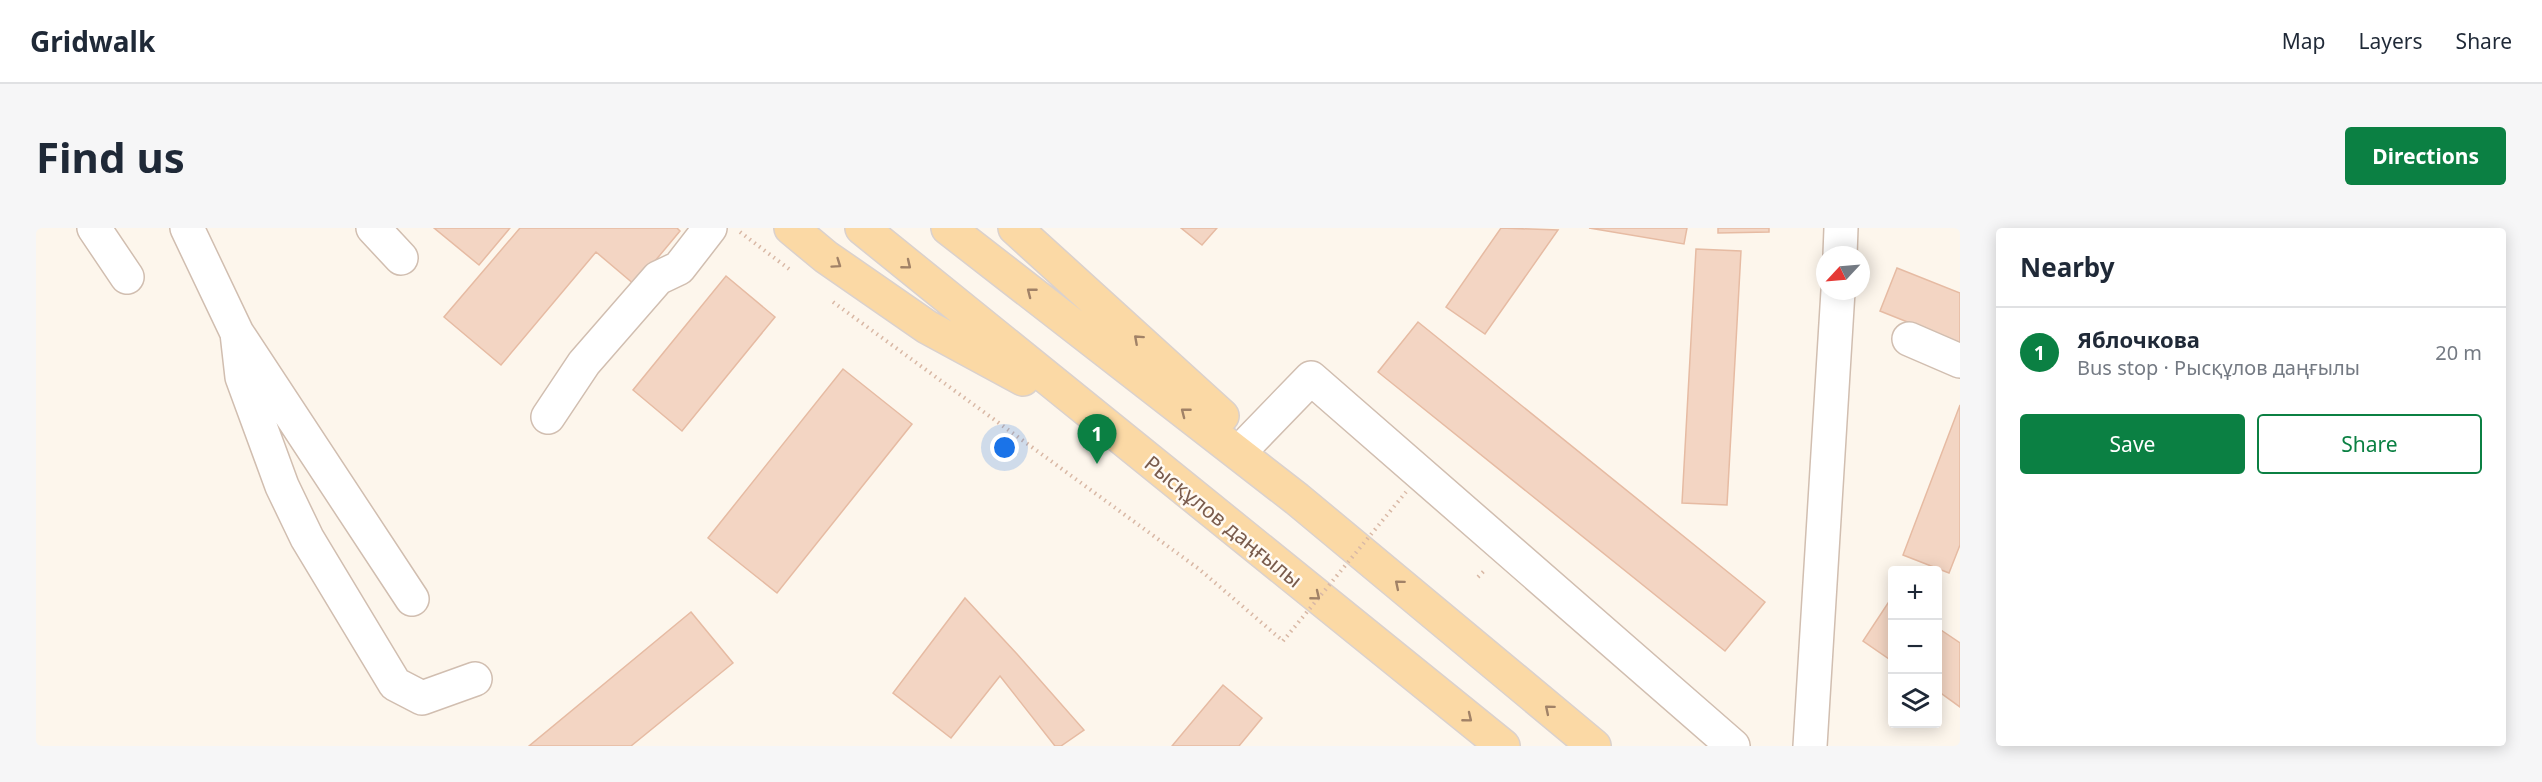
<!DOCTYPE html>
<html lang="en">
<head>
<meta charset="utf-8">
<style>
	body { margin:0; font-family:"Noto Sans",sans-serif; background:#f6f6f7; color:#1f2937 }
	.controls { position:absolute; right:18px; bottom:18px; display:grid; overflow:hidden; border-radius:6px; box-shadow:0 3px 15px #0003 }
	.controls button { width:54px; height:54px; display:grid; place-items:center; padding:0; border:0; border-bottom:2px solid #e0e1e3; background:#fff; color:#1f2937; font:30px sans-serif }
	.compass { position:absolute; left:1780px; top:18px; width:54px; height:54px; border-radius:50%; background:#fff; box-shadow:0 3px 15px #0003; rotate:244deg }
	.you { position:absolute; left:969px; top:220px; width:21px; height:21px; margin:-15px; border:4px solid #fff; border-radius:50%; background:#1a73e8; box-shadow:0 0 0 9px #1a73e833 }
	.badge { display:grid; place-items:center; width:39px; height:39px; border-radius:50%; background:#0b8043; color:#fff; font-size:20px; font-weight:700 }
	.pin { position:absolute; translate:-50% -50px; filter:drop-shadow(0 2px 3px #0008) }
	.pin::after { content:''; position:absolute; top:32px; width:21px; height:18px; background:inherit; clip-path:polygon(0 0,100% 0,50% 100%) }
	.list { margin:0; padding:0; list-style:none }
	h2 { display:flex; justify-content:space-between; align-items:center; height:78px; margin:0; padding:0 24px; font-size:26px }
	h2 small { font-size:20px; font-weight:400; color:#747a83 }
	.list li { display:grid; grid-template-columns:39px 1fr auto; gap:18px; align-items:center; box-sizing:border-box; height:90px; padding:0 24px; border-top:2px solid #e0e1e3 }
	.list b { display:block; font-size:22px; white-space:nowrap }
	.list p { margin:0; font-size:20px; white-space:nowrap; color:#747a83 }
	.list em { font-size:20px; font-style:normal; color:#747a83 }
	.actions { display:flex; gap:12px; padding:18px 24px }
	.actions a { flex:1; padding:14px 0; border:2px solid #0b8043; border-radius:6px; text-align:center; font-size:21px; color:#0b8043 }
	.actions .main { background:#0b8043; color:#fff }
	.icon { flex:none; width:33px; height:33px; fill:none; stroke:currentColor; stroke-width:2; stroke-linecap:round; stroke-linejoin:round }
	.map { position:relative; flex:none; width:1924px; height:518px; overflow:hidden; border-radius:6px }
	header { display:flex; align-items:center; gap:36px; box-sizing:border-box; height:84px; padding:0 30px; background:#fff; border-bottom:2px solid #e0e1e3 }
	header strong { font-size:28px }
	nav { display:flex; gap:33px; margin-inline-start:auto; font-size:21px }
	.intro { display:flex; align-items:center; justify-content:space-between; box-sizing:border-box; height:144px; padding:0 36px }
	h1 { margin:0; font-size:42px }
	.button { padding:15px 27px; border-radius:6px; background:#0b8043; color:#fff; font-size:21px; font-weight:700 }
	main { display:flex; gap:36px; padding:0 36px }
	aside { flex:1; background:#fff; border-radius:6px; box-shadow:0 3px 15px #0003 }
	.map>svg:first-child { display:block }
	.building { fill:#f3d5c3; stroke:#e6bba3; stroke-width:1.5 }
	.lines { fill:none; stroke-linecap:round; stroke-linejoin:round }
	.minor-casing { stroke:#d1beb0; stroke-width:36 }
	.major-casing { stroke:#dad1cd; stroke-width:36 }
	.path { stroke:#d9b8a5; stroke-width:4; stroke-dasharray:1.5 4.5; stroke-linecap:butt }
	.minor { stroke:#fff; stroke-width:33 }
	.major { stroke:#fbd9a5; stroke-width:33 }
	.path-bridge { stroke:#d9b8a5; stroke-width:4; stroke-dasharray:1.5 4.5; stroke-linecap:butt }
	.oneway { stroke:#a18267 }
	.labels { text-anchor:middle; stroke-width:5; stroke-linejoin:round; paint-order:stroke }
	.street-label { font-size:21px; fill:#7a5c4d; stroke:#fffaf3 }
</style>
</head>
<body>
<header>
<strong>Gridwalk</strong>
<nav><a>Map</a><a>Layers</a><a>Share</a></nav>
</header>
<div class="intro"><h1>Find us</h1><a class="button">Directions</a></div>
<main>
<div class="map">
<svg width="1924" height="518" viewBox="0 0 1924 518">
	<rect width="100%" height="100%" fill="#fdf6ec"/>
	<path class="building" d="M398,0H474L443,37Z
		M484,0H641L644,3L599,57L560,24L465,137L408,89Z
		M1145,0H1181L1166,17Z
		M1465,0L1522,2L1449,106L1410,79Z
		M1553,0H1651L1648,16Z
		M1682,0H1733V4L1682,5Z
		M1660,21L1705,23L1691,277L1646,275Z
		M1861,40L1924,65V115L1844,83Z
		M690,48L739,89L646,203L597,162Z
		M1382,94L1729,374L1689,423L1342,144Z
		M807,141L876,196L741,365L672,310Z
		M1924,177V317L1913,345L1867,327Z
		M1856,369V433L1827,413Z
		M929,370L981,426L1048,502L1025,518H1019L964,448L915,510L857,465Z
		M655,384L697,435L595,518H493Z
		M1902,400L1924,415V479L1902,463Z
		M1187,457L1226,490L1203,518H1136Z"/>
	<g class="lines">
		<g class="minor-casing">
			<path id="minor" d="M58,0L91,49
				M151,0L201,105L376,371
				M337,0L365,30
				M1804,27L1805,0
				M201,105L206,149L246,258L271,310L359,456L386,470L439,451
				M1873,111L1924,133
				M512,189L548,135L622,50L643,40L674,0
				M1214,213L1275,150L1697,518
				M1774,518L1802,63"/>
		</g>
		<g class="major-casing">
			<path id="major" d="M755,0L790,29L891,99L987,151
				M826,0L1467,518
				M912,0L1261,271L1558,518
				M979,0L1186,188"/>
		</g>
		<path class="path" d="M704,4L753,41
			M797,74L1163,341L1247,413
			M1442,349L1450,341"/>
		<use href="#minor" class="minor"/>
		<use href="#major" class="major"/>
		<path class="path-bridge" d="M1247,413L1370,264"/>
	</g>
	<defs><path id="oneway-chevron" d="M-2-3.5L2.5 0L-2 3.5" fill="none" stroke-width="1.6" stroke-linecap="round" stroke-linejoin="round" transform="scale(1.5)"/></defs>
	<g class="oneway">
		<use href="#oneway-chevron" transform="translate(801 36) rotate(35)"/>
		<use href="#oneway-chevron" transform="translate(871 37) rotate(39)"/>
		<use href="#oneway-chevron" transform="translate(995 64) rotate(-142)"/>
		<use href="#oneway-chevron" transform="translate(1102 111) rotate(-138)"/>
		<use href="#oneway-chevron" transform="translate(1149 184) rotate(-142)"/>
		<use href="#oneway-chevron" transform="translate(1363 356) rotate(-140)"/>
		<use href="#oneway-chevron" transform="translate(1280 368) rotate(39)"/>
		<use href="#oneway-chevron" transform="translate(1513 481) rotate(-140)"/>
		<use href="#oneway-chevron" transform="translate(1432 490) rotate(39)"/>
	</g>
	<g class="labels">
		<g class="street-label">
			<text transform="translate(1187 294) rotate(39)" y="7">Рысқұлов даңғылы</text>
		</g>
	</g>
</svg>
<div class="controls">
<button>+</button>
<button>−</button>
<button><svg class="icon" aria-label="layers" viewBox="0 0 24 24"><path d="M12 4l9 5-9 5-9-5zM3 14l9 5 9-5"/></svg></button>
</div>
<svg class="compass" viewBox="-18 -18 36 36"><path d="M0-13l5 13h-10z" fill="#e53935"/><path d="M0 13l5-13h-10z" fill="#747a83"/></svg>
<div class="you"></div>
<div class="pin badge" style="left:1061px;top:236px">1</div>
</div>
<aside>
<h2>Nearby<small></small></h2>
<ul class="list">
<li><span class="badge">1</span><div><b>Яблочкова</b><p>Bus stop · Рысқұлов даңғылы</p></div><em>20 m</em></li>
</ul>
<div class="actions"><a class="main">Save</a><a>Share</a></div>
</aside>
</main>
</body>
</html>
